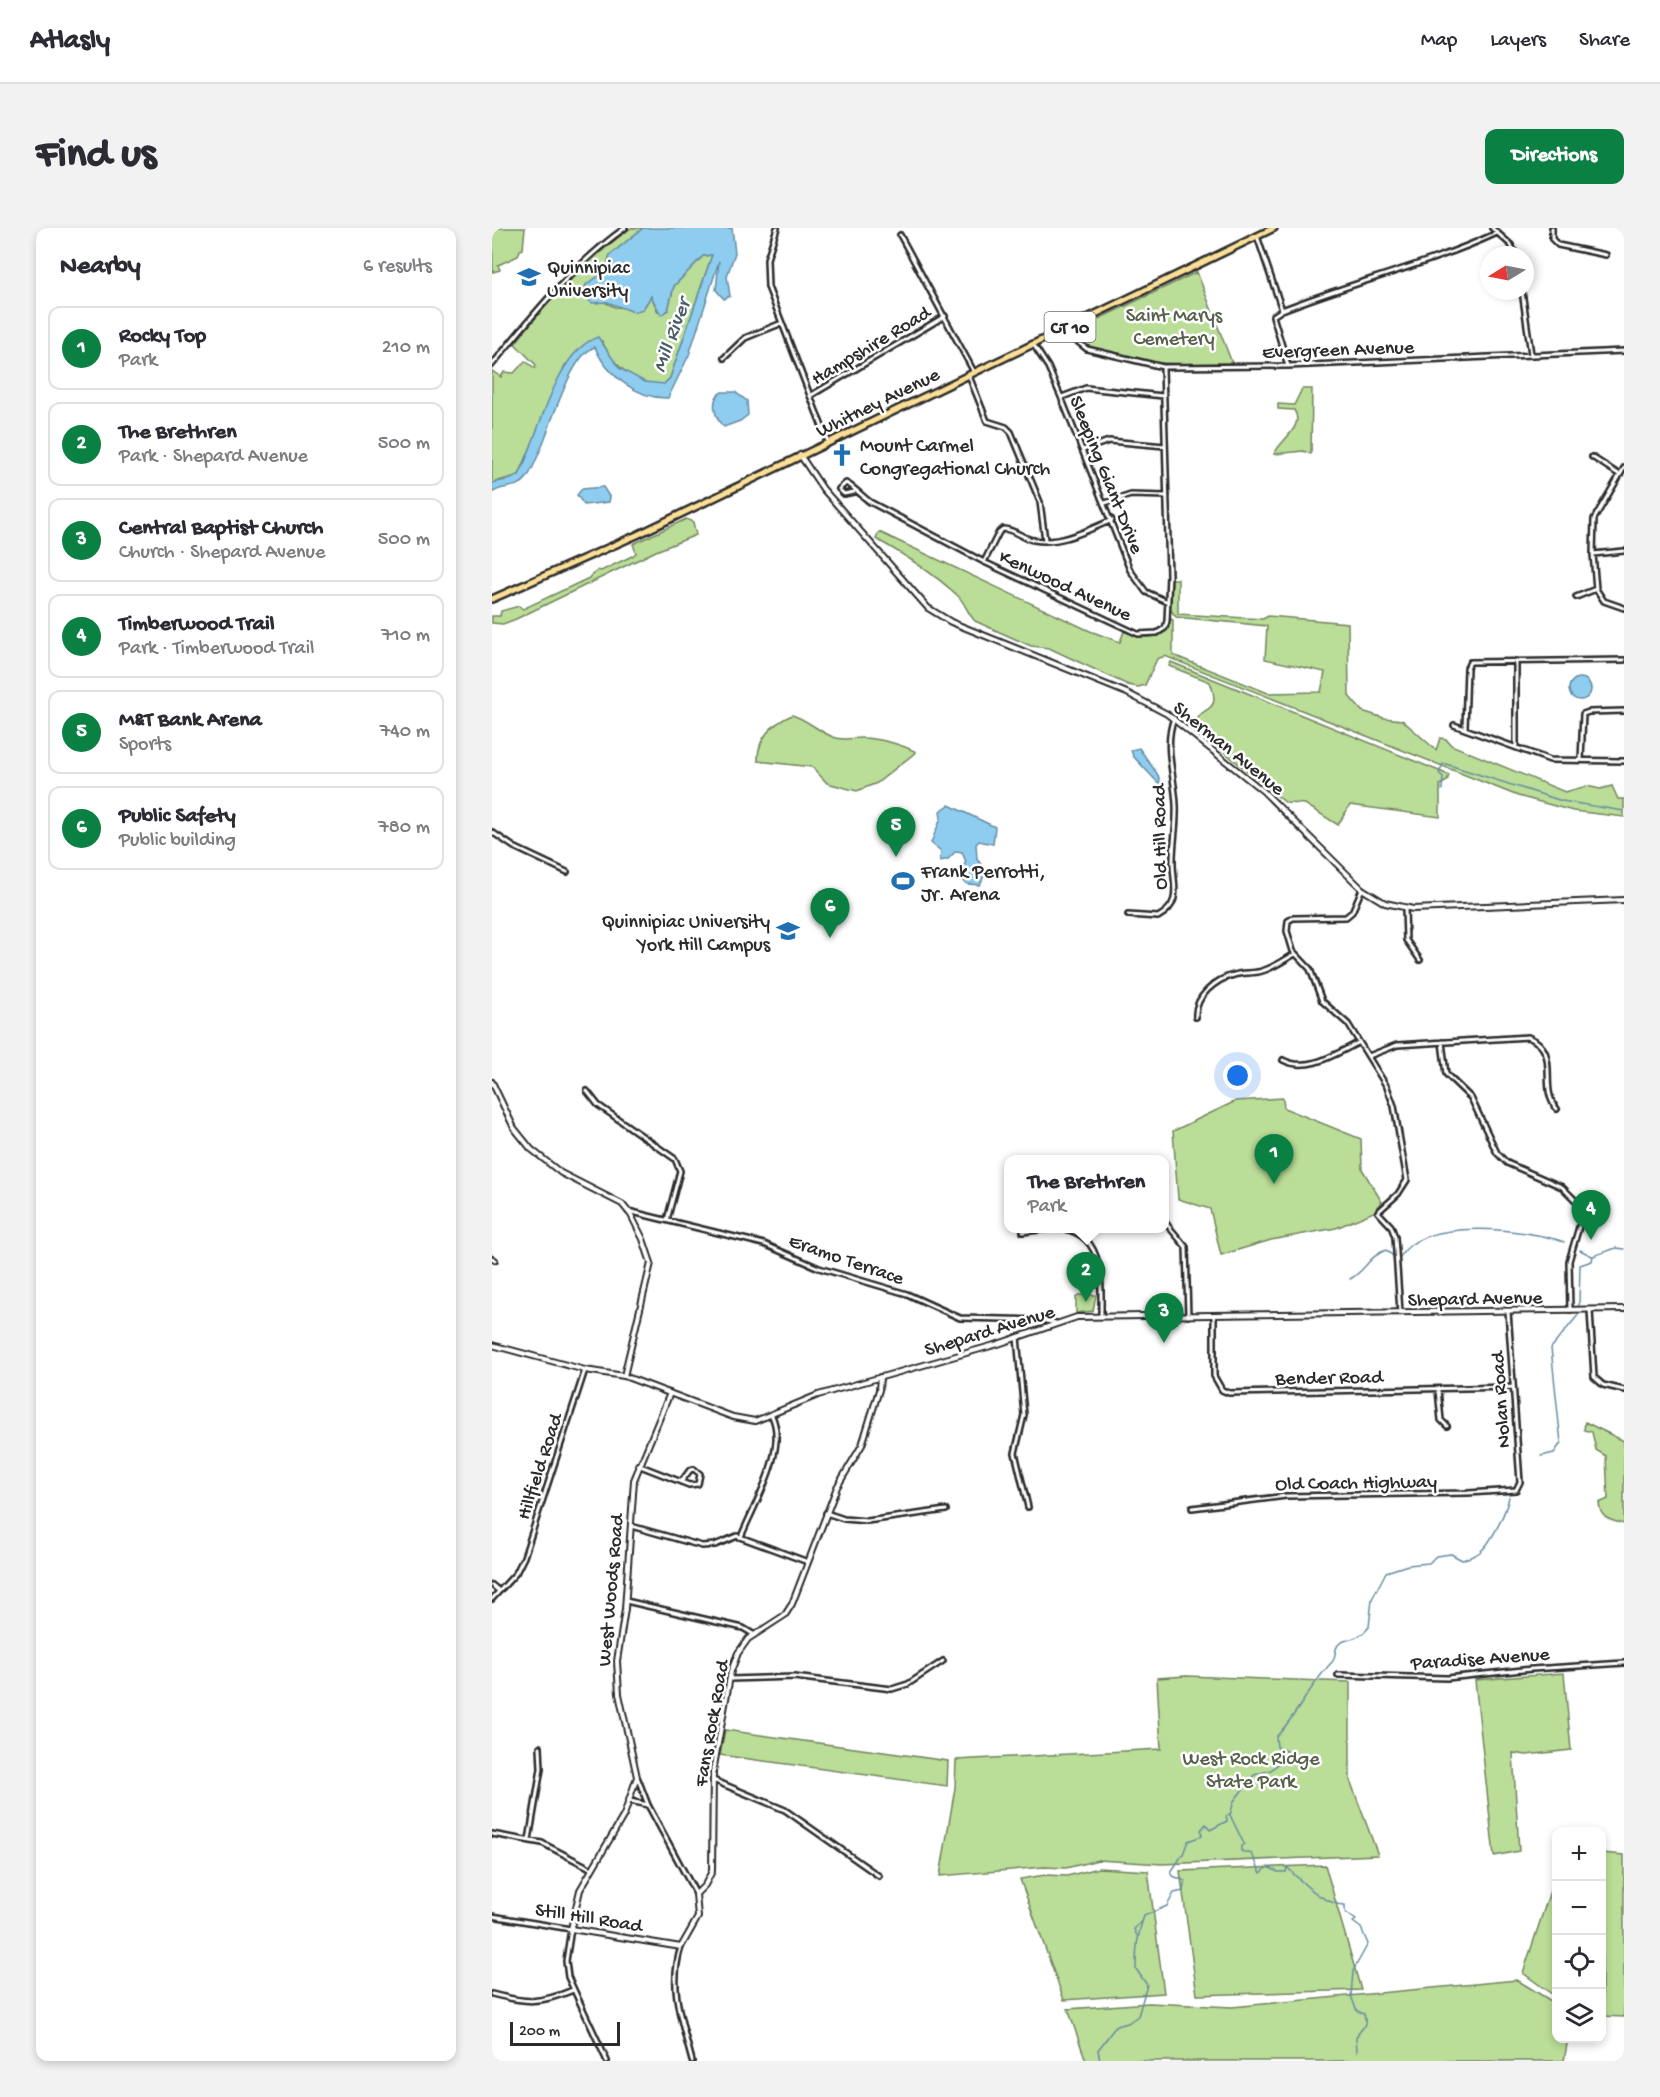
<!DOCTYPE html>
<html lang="en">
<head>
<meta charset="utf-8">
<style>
	body { margin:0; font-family:"Gochi Hand",sans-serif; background:#f2f2f3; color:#2b2b33 }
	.controls { position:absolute; right:18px; bottom:18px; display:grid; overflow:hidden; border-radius:12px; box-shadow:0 3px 9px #0003 }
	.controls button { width:54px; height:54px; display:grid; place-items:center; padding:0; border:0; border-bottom:2px solid #e1e1e2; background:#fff; color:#2b2b33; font:30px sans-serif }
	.compass { position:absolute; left:988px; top:18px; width:54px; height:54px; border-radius:50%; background:#fff; box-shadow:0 3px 9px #0003; rotate:260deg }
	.scale { position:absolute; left:18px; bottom:15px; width:110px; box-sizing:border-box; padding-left:6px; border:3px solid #2b2b2b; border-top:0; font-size:16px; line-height:21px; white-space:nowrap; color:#2b2b2b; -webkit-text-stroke:4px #fff; paint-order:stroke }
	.you { position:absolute; left:746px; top:848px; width:21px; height:21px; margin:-15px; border:4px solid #fff; border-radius:50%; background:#1a73e8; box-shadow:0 0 0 9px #1a73e833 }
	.badge { display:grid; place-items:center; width:39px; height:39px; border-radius:50%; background:#0b8043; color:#fff; font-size:20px; font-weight:700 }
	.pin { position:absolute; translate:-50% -50px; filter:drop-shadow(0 2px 3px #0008) }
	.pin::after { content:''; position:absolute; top:32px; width:21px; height:18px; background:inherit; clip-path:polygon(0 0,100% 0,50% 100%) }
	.popup { position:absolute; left:512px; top:927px; width:165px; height:78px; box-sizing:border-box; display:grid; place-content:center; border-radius:12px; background:#fff; filter:drop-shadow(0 2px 4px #0005); font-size:20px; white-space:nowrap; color:#7c7c81 }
	.popup b { font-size:22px; color:#2b2b33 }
	.popup::after { content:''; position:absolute; left:50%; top:100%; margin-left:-12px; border:12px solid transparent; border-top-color:#fff }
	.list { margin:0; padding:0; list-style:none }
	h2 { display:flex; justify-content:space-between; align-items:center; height:78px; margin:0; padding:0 24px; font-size:26px }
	h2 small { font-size:20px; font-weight:400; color:#7c7c81 }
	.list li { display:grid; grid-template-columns:39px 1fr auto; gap:18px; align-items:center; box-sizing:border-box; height:84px; margin:0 12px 12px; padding:0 12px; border:2px solid #e1e1e2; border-radius:12px }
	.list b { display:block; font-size:22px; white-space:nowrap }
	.list p { margin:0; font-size:20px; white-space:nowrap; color:#7c7c81 }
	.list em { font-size:20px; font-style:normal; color:#7c7c81 }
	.icon { flex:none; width:33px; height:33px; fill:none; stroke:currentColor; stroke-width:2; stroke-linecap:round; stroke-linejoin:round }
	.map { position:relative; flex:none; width:1132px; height:1833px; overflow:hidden; border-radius:12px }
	header { display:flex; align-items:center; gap:36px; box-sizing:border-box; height:84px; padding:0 30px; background:#fff; border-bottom:2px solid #e1e1e2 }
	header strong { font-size:28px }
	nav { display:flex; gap:33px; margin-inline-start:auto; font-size:21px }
	.intro { display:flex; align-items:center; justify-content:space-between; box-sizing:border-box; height:144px; padding:0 36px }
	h1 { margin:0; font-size:42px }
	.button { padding:15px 27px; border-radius:12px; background:#0b8043; color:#fff; font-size:21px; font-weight:700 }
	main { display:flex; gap:36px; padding:0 36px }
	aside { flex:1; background:#fff; border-radius:12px; box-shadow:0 3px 9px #0003 }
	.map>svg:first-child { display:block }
	.green { fill:#badd97; stroke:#728461; stroke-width:1.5 }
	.water { fill:#8ecdef; stroke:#668ca1; stroke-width:1.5 }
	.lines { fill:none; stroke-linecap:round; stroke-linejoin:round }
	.stream { stroke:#668ca1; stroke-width:1.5 }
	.street-casing { stroke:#2b2b2b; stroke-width:8 }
	.secondary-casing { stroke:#2b2b2b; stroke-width:8 }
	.highway-casing { stroke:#2b2b2b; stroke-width:10 }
	.street { stroke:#fff; stroke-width:3 }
	.secondary { stroke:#fff; stroke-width:4 }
	.highway { stroke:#fbdf96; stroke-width:5 }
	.labels { text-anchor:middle; stroke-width:5; stroke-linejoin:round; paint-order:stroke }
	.shield { fill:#fff; stroke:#6b6b6b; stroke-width:1.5 }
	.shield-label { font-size:18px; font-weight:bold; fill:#2b2b2b }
	.poi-label { font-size:20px; fill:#2b2b2b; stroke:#fff; text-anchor:start }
	.park-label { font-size:20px; fill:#56604b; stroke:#fff }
	.street-label { font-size:20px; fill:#2b2b2b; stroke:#fff }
	.water-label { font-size:21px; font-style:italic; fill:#495c66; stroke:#fff }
</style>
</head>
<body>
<header>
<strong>Atlasly</strong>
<nav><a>Map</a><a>Layers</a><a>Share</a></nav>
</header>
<div class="intro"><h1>Find us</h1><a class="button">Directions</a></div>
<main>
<aside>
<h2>Nearby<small>6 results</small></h2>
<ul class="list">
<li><span class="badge">1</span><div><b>Rocky Top</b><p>Park</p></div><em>210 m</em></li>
<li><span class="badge">2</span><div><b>The Brethren</b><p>Park · Shepard Avenue</p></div><em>500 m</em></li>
<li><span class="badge">3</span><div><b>Central Baptist Church</b><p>Church · Shepard Avenue</p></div><em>500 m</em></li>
<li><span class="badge">4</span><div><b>Timberwood Trail</b><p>Park · Timberwood Trail</p></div><em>710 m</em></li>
<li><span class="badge">5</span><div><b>M&amp;T Bank Arena</b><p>Sports</p></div><em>740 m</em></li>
<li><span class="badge">6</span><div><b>Public Safety</b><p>Public building</p></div><em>780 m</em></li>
</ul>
</aside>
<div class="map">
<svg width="1132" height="1833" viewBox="0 0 1132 1833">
	<rect width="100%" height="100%" fill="#fff"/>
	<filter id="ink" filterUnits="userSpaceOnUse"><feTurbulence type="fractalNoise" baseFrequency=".0167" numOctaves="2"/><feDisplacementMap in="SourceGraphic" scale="12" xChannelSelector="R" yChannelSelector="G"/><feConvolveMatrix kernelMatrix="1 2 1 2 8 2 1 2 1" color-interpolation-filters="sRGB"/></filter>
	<g filter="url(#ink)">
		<path class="green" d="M0,0H33L31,21L28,22L26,28L6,37L8,42L1,44Z
			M139,0H151L118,27L112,46L94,57L91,68L105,75L110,73L123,79L151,81L159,68L166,84L176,82L182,58L211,28L220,27L178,150L172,156C145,159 120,137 110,113L73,137L27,247L0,255V143L9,149L12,144L22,145L33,133L43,140L44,137L23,116C51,77 100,28 139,0Z
			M705,44L740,135C696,136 610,141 579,104Z
			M810,161H820L819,226L811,223L782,226C789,211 813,199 802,182L786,181V176L802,177Z
			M194,291L201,294L204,307L164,323L24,391L11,396L0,395V388H8L9,383L27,378L31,381L97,350L106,342L109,343L140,328L144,325L141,316Z
			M387,304L598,403L628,414L632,403C651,411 670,414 677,390L681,392V427L776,465L829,464L833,444L773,431L775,398L684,389L678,381L679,351H686V386L771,391L776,388L856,395L857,468L870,483L892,490L910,492L944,522L948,510L954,511L959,517L1073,564L1095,558L1108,561L1120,558L1126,571H1132V589L1081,583L1026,568L673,428L665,431L653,457L646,459L636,457L557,420L539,418L483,393C475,385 473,374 465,367C440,344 413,327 384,311Z
			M679,434L957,547L955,553L948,557V589L858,577L846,597L813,576L794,575L702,499C708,474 731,489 718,454L677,438Z
			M300,487C316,492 326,503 341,509C351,513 359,510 369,510C386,510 409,516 424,524L385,555L365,563L335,555L320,539L266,533C265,510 280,496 300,487Z
			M791,870L792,880L869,911L870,941L890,974L882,984L844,1000L779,1012L729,1027L718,981L686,971L681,903L744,873Z
			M586,1067H604L601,1083L584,1085V1069Z
			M1093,1194L1132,1213V1296C1118,1292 1108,1291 1107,1275L1116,1271L1114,1228L1104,1222L1100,1204L1092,1202Z
			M1072,1445L1079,1522L1034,1527L1021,1525L1027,1623L1002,1628L983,1452Z
			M694,1448L858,1454V1552L886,1627L670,1636L606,1632L574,1640L552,1639L448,1648L463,1560L464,1532L669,1521L665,1450Z
			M233,1502L456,1533L455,1558L228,1527Z
			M1110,1625L1132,1627V1789L1110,1788Z
			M833,1637L869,1762L705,1767L688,1643Z
			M607,1640L656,1643L672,1765L572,1772L528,1651L553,1647L575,1648Z
			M1064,1645V1769L1031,1745Z
			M1025,1752L1064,1776V1810L1076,1811L1072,1833H594L576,1781L657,1775L740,1779Z"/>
		<path class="water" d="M151,0H240L243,25L235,48L238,68L232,71L224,62L227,33L197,127L176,170C146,171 114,147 103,119C74,128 55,219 36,248C27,263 11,256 0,265V255L19,251L27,247C47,208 63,123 106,109L127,140L153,154L172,156L178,150L220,27L211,28L182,58L176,82L169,87L159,68L151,81L142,84L115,74L100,75L91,68L94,57L114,43L118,27Z
			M230,164H243L255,173L256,187L248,193L232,199C223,191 217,171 230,164Z
			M111,259L118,270L117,274L92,277L85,267L90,261Z
			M1077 461a11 11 0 1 1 22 0a11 11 0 1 1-22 0Z
			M647,520L666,547L670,559L641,528L639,522Z
			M457,577L503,599L501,616L487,613L484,616L485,631L494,643L488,657L475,656L465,648L474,634L470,624L464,623L456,631L448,633L449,623L439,615L449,590L448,583Z"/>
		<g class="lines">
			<path class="stream" d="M950,562L951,549L947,545L951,536H954L1070,573L1132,583
				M1088,1022L1100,1028
				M908,1029C931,988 1035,1001 1072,1014
				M858,1051C873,1043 877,1028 894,1022L901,1028
				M1087,1077L1088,1037L1100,1033L1101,1028L1124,1020L1132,1021
				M1049,1228L1062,1225L1069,1215L1059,1120L1087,1086
				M645,1708L642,1701L650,1693
				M865,1824L864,1809C870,1799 876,1799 872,1786L865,1783L859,1768L861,1743L876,1716L869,1700L861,1694L864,1692L853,1684V1677C833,1677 808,1653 795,1639L794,1644H786L776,1639L769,1645L760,1626L749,1623V1618L752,1616L738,1587L742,1573L762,1547L779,1542L799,1525L785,1519L784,1509C806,1486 818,1457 840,1434C844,1430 842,1422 846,1417C852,1409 865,1415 877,1399L880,1371L894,1344L916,1337L937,1335L944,1328L959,1326L970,1332C976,1330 983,1328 988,1324C1000,1314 1014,1284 1017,1269
				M608,1833L606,1822L624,1798L636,1795L646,1788L655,1757L644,1741C644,1722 645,1707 652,1688L675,1678L682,1665L691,1663L693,1653L681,1648L679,1644L691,1626L696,1613L710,1608L709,1602L714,1596L718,1602L735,1593L734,1588L737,1586"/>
			<g class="street-casing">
				<path id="street" d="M285,0L275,31L276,59L336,214
					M1000,0L1019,17L1024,27
					M1060,0V11L1066,17L1114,27
					M408,7L482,144
					M765,8L790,82L781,88L796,138
					M1030,63L1039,126
					M790,82C861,54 936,37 1005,5
					M571,102L595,121L671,139L796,138L1132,123
					M541,116L556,139L569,169L638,342L654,364L676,374
					M232,130L253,110L290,95
					M0,137C39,89 82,36 133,0
					M477,148L495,193L514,199L519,204L548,274L553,312
					M318,168L453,88
					M570,169L594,160L671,168
					M591,222L617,213L673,218
					M1100,229L1128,247
					M1132,240L1102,291L1101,326L1104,361L1112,373L1132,380
					M362,264L352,266L347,261L354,255C362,259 370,268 378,274L492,334L646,406L665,405L673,400L675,393L677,347L671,139
					M613,275L639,267L675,268
					M1101,326L1132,323
					M492,334L507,304L511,301C523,301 531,311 542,312C569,317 596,302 620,292
					M1084,369L1104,361
					M962,497L1058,532L1132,533
					M973,500L975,440L978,434L1132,432
					M1024,518V433
					M1089,532L1091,486L1097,484L1132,483
					M0,604L22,619L75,644
					M870,661L860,684L854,689L801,690L796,693L795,703L801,723L818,741L830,773L856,796L895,859L902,878L915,952L906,966L886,984L899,998L903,1009L908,1084
					M913,681L914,712L928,732
					M636,687L666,689C692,675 680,655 681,632C681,614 685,596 684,577C683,548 671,519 682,490
					M704,789C702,769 724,751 742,747C751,744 761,746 770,743C781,740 792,732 803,726
					M950,814L954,846L979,870L1005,925L1015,935L1070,959L1085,974L1089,992L1077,1033L1078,1082
					M877,828L905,817L1036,809C1071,823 1045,859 1065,881
					M791,832C816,845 843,826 866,815
					M95,863L106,877L183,931L188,943L175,992
					M136,983L272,1016L327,1040L415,1066L468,1090L549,1092L564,1095
					M672,993L694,1019L696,1088
					M565,1000C613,1003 609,1052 609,1087
					M531,1004L561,1000
					M591,1009L598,1000
					M0,1030L3,1032
					M1098,1082L1102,1149L1111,1157L1132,1162
					M722,1088V1148L730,1162L737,1165L1021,1159
					M525,1109L532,1187L523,1225L536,1279
					M946,1162L949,1192L955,1198
					M146,1237L197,1257L206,1256L208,1246L202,1241L198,1242L189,1254
					M700,1280L794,1268L976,1265L1024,1262L1028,1254L1016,1083
					M334,1285L352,1291L375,1293L454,1282
					M139,1298L210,1318L223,1317L245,1308L316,1334
					M249,1309C262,1276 296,1222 280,1188
					M0,1357L7,1363
					M0,1371L24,1345L32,1329L93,1142
					M134,1373L251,1400L261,1406
					M846,1447L955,1450L1040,1441L1132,1435
					M238,1451L302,1449L400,1461L416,1456L451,1433
					M146,1551L156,1577L204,1666
					M221,1552L293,1582L387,1648
					M138,1573L156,1577
					M0,1606L50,1615L100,1641
					M37,1612L49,1541L48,1519
					M0,1688L79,1701L74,1733L76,1749L115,1833
					M189,1719C176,1759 190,1794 200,1833
					M0,1766C34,1775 48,1776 81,1762"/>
			</g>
			<g class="secondary-casing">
				<path id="secondary" d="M308,227L331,261L436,380L459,394L635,465L675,486L771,563L870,661L893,675L921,681L1132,672
					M0,854L22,900L39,921L69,945L130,976L139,987L151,1011L159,1035L132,1148
					M0,1117L93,1142L132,1148L241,1189L263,1193L326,1167L506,1116L585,1089L1132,1081
					M178,1165L142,1252L133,1381L125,1433L127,1466L145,1549L132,1587L88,1662L79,1701L189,1719L206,1689L204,1666L213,1657L220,1643L221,1544L239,1443L246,1425L256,1411L293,1387L300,1376L345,1259L370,1217L387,1162L388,1149"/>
			</g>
			<g class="highway-casing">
				<path id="highway" d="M0,371L145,307L782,0"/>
			</g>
			<use href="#street" class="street"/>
			<use href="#secondary" class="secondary"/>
			<use href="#highway" class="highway"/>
		</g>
	</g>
	<defs>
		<g id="university-bare" transform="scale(1.8)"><path d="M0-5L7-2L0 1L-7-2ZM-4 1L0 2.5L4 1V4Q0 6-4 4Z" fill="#1f6fb2" stroke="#fff" stroke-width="2.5" paint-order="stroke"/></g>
		<g id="church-bare" transform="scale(1.8)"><path d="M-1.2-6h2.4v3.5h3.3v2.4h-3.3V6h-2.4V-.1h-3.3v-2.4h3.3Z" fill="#1f6fb2" stroke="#fff" stroke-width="2.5" paint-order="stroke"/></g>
		<g id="stadium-bare" transform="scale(1.8)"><path d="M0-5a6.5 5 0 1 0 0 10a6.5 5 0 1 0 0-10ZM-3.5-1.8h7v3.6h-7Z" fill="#1f6fb2" stroke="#fff" stroke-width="2.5" paint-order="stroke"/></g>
	</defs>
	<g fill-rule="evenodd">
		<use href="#university-bare" x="37" y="49"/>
		<use href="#church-bare" x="350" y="227"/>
		<use href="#stadium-bare" x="411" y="653"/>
		<use href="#university-bare" x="296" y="703"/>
	</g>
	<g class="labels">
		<rect class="shield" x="552.5" y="84" width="51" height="30" rx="4.5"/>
		<g class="shield-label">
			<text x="578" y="105">CT 10</text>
		</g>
		<g class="poi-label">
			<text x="55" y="45">Quinnipiac<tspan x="55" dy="23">University</tspan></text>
			<text x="368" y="223">Mount Carmel<tspan x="368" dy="23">Congregational Church</tspan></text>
			<text x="429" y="649">Frank Perrotti,<tspan x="429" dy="23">Jr. Arena</tspan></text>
			<text x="278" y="699" text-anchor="end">Quinnipiac University<tspan x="278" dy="23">York Hill Campus</tspan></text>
		</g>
		<g class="park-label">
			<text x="682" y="93">Saint Marys<tspan x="682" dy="23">Cemetery</tspan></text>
			<text x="759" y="1536">West Rock Ridge<tspan x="759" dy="23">State Park</tspan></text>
		</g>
		<g class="street-label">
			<text transform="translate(378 116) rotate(-31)" y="7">Hampshire Road</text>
			<text transform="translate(846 120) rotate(-2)" y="7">Evergreen Avenue</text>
			<text transform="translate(385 173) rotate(-26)" y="7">Whitney Avenue</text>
			<text transform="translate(616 246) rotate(68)" y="7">Sleeping Giant Drive</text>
			<text transform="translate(574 356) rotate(25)" y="7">Kenwood Avenue</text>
			<text transform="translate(738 519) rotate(39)" y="7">Sherman Avenue</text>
			<text transform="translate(666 609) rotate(-91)" y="7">Old Hill Road</text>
			<text transform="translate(355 1030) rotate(19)" y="7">Eramo Terrace</text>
			<text transform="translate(983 1069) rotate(-1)" y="7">Shepard Avenue</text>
			<text transform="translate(497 1101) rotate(-17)" y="7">Shepard Avenue</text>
			<text transform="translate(837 1148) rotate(-1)" y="7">Bender Road</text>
			<text transform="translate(1007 1172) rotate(-94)" y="7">Nolan Road</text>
			<text transform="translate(46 1238) rotate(-72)" y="7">Hillfield Road</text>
			<text transform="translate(864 1253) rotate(-1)" y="7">Old Coach Highway</text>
			<text transform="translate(117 1362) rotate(-85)" y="7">West Woods Road</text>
			<text transform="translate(988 1429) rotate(-4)" y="7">Paradise Avenue</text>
			<text transform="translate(218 1495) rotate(-80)" y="7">Fans Rock Road</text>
			<text transform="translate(97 1688) rotate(9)" y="7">Still Hill Road</text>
		</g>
		<g class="water-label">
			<text transform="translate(178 107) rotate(-70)" y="7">Mill River</text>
		</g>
	</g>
</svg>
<div class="controls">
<button>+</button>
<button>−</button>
<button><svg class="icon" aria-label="locate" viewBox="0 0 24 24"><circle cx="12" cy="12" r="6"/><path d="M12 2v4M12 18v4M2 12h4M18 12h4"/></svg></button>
<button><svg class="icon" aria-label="layers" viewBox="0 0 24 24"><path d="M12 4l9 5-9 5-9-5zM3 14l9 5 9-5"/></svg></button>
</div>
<svg class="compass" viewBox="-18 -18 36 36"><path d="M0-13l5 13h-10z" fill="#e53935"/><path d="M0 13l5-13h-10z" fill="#7c7c81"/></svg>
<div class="scale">200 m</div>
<div class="you"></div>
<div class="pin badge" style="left:782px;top:956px">1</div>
<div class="pin badge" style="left:594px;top:1074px">2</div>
<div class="popup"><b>The Brethren</b>Park</div>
<div class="pin badge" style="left:672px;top:1115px">3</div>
<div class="pin badge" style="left:1099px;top:1012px">4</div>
<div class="pin badge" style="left:404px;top:629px">5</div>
<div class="pin badge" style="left:338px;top:710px">6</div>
</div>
</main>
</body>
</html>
